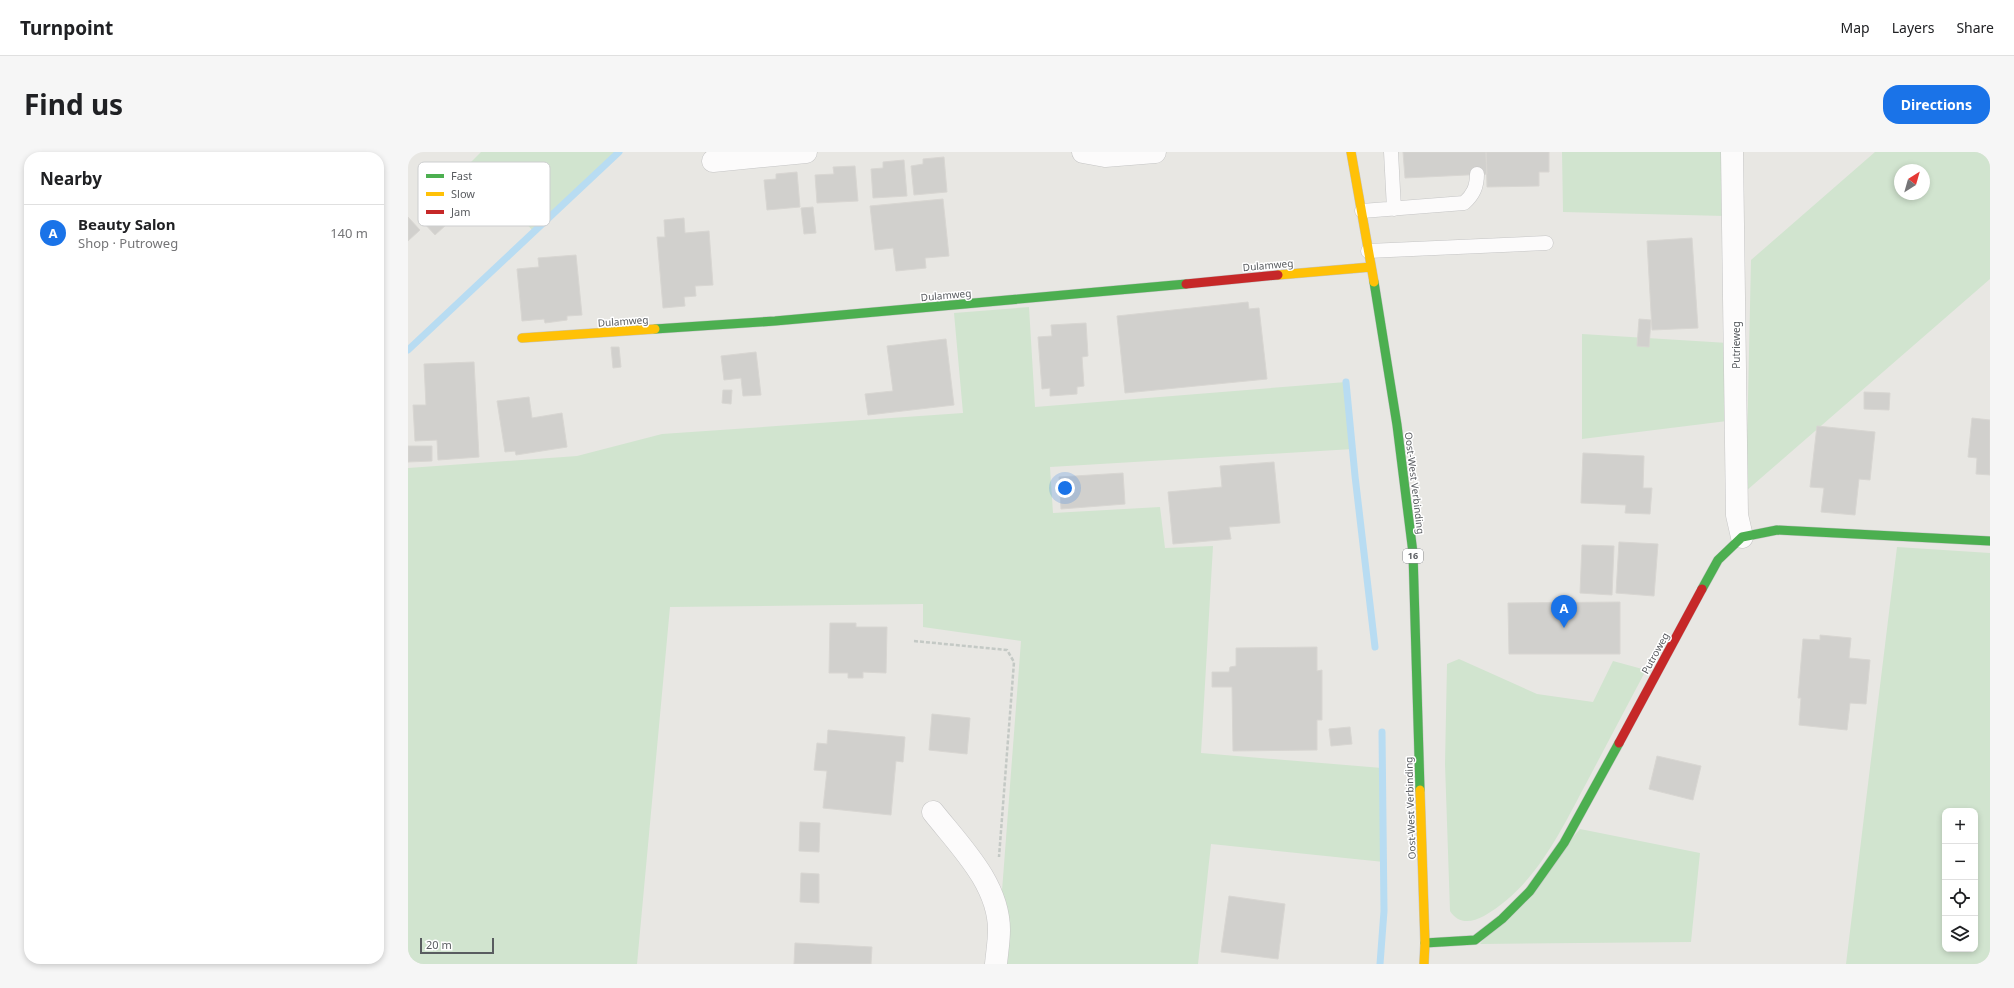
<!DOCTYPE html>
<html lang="en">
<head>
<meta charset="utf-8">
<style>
	body { margin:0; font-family:"Noto Sans",sans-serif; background:#f6f6f6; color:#202124 }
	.controls { position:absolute; right:12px; bottom:12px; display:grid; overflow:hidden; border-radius:8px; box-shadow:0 2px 6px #0003 }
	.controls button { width:36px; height:36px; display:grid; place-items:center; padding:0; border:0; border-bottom:1px solid #e0e0e0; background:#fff; color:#202124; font:20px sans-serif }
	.compass { position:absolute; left:1486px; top:12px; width:36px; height:36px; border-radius:50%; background:#fff; box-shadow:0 2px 6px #0003; rotate:37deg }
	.scale { position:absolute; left:12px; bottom:10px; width:74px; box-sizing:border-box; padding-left:4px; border:2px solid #595c60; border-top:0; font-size:11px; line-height:14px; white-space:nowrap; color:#595c60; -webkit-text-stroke:3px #fff; paint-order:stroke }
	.you { position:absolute; left:657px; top:336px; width:14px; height:14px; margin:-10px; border:3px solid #fff; border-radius:50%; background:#1a73e8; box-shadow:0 0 0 6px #1a73e833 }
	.badge { display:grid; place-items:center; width:26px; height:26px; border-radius:50%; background:#1a73e8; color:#fff; font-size:13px; font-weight:700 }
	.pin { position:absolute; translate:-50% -33px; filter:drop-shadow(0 1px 2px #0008) }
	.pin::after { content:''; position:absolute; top:21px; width:14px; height:12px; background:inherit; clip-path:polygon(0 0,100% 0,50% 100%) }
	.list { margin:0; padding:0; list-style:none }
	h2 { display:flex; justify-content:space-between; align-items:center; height:52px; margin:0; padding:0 16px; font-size:17px }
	h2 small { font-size:13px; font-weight:400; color:#757577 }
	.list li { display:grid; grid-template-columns:26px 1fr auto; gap:12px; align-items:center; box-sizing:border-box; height:56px; padding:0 16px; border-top:1px solid #e0e0e0 }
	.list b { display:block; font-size:15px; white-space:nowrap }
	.list p { margin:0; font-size:13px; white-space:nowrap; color:#757577 }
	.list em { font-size:13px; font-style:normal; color:#757577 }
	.icon { flex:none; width:22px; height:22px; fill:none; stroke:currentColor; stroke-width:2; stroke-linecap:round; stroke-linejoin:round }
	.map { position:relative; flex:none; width:1582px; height:812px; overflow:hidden; border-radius:16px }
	header { display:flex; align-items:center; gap:24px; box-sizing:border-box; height:56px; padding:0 20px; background:#fff; border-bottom:1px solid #e0e0e0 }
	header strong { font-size:19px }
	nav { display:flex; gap:22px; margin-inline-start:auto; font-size:14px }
	.intro { display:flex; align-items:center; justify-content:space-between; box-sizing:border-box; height:96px; padding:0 24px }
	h1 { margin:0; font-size:28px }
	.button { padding:10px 18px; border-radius:16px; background:#1a73e8; color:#fff; font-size:14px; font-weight:700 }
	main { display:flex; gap:24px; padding:0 24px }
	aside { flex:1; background:#fff; border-radius:16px; box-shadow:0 2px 6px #0003 }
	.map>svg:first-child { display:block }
	.green { fill:#d1e4cf; fill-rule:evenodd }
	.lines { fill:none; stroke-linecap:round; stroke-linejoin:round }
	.stream { stroke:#b8dcf2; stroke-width:7 }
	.building { fill:#d1d0cd; stroke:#d8d6d2 }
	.lane-casing { stroke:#c5c5c5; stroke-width:15 }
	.street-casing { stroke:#c5c5c5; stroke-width:23 }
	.fast-casing { stroke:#c5c5c5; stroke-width:10 }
	.slow-casing { stroke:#c5c5c5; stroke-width:10 }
	.jam-casing { stroke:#c5c5c5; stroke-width:10 }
	.path { stroke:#c4c9c5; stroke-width:2.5; stroke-dasharray:4 2; stroke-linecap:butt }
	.lane { stroke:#fcfbfb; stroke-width:14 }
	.street { stroke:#fcfbfb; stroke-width:22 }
	.fast { stroke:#4caf50; stroke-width:9 }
	.slow { stroke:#ffc107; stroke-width:9 }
	.jam { stroke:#c62828; stroke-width:9 }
	.labels { text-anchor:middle; stroke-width:3; stroke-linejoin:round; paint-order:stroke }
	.shield { fill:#fff; stroke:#8b8d90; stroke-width:1 }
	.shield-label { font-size:9px; font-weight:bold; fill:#595c60 }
	.street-label { font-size:10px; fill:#595c60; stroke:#fff }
	.key { fill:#fff; stroke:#cdcecf; stroke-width:1 }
	.key-label { font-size:11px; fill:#595c60 }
</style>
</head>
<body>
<header>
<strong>Turnpoint</strong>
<nav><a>Map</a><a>Layers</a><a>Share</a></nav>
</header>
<div class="intro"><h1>Find us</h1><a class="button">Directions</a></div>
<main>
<aside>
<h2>Nearby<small></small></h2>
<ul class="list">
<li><span class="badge">A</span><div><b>Beauty Salon</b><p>Shop · Putroweg</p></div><em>140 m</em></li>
</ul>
</aside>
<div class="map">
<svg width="1582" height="812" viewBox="0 0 1582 812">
	<rect width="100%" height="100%" fill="#e8e7e3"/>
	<path class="green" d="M73,0H211L126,80L62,11Z
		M1154,0H1315L1317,64L1155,60Z
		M1467,0H1582V127L1338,339L1343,108ZM1492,18H1516V42H1492Z
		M621,155L627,255L938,230L945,297L642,315L645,361L752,355L757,396L805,394L793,601L974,616L976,710L803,692L790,812H596L593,752L613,489L515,475V452L262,455L229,812H0V316L169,304L254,282L555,261L546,161Z
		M1174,182L1320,191L1319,269L1174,287Z
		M1489,395L1582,401V812H1438ZM1537,659H1567V797H1537Z
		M1051,507L1129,542L1185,550L1205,509L1238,518C1219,554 1200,590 1181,626C1153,678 1129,733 1076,764C1063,771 1050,772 1042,759L1037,612L1039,512Z
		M1172,677L1292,701L1283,790L1072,792Z"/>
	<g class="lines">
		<path class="stream" d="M0,198L211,0
			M938,230L947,324L967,495
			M972,812L976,759L974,580"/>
	</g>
	<path class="building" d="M995,0H1078L1079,22L997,26Z
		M1078,0H1141V20H1131V34L1079,35Z
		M536,5L539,40L506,43L503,14L515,12V7Z
		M496,8L499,44L465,46L463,17L475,16V10Z
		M447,14L450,49L409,51L407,23L426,22L425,15Z
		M389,20L392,55L359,58L356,28L368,27V22Z
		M535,47L541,104L517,106L518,116L488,119L485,96L467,98L462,54Z
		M38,49L50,62L27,83L15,70Z
		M405,55L408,81L396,82L393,56Z
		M0,65L12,78L0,89Z
		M276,66L277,81L301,79L305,133L287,134L288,144L276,145L277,154L255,156L249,85H257L256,68Z
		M1284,86L1290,176L1244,178L1239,89Z
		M168,103L174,163L159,164V168L137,171L136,167L114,169L109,117L131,115L130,106Z
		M840,150L841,157L851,156L859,227L717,241L709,164Z
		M1231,167L1243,168L1241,195L1229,194Z
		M678,171L680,204L674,205L676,234L669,235V242L642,244V236L634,237L630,185L644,184L643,173Z
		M538,187L546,253L460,263L457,242L485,239L479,194Z
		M203,195H211L213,215L205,216Z
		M348,200L353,243L335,244L333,226L316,228L313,204Z
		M66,210L71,305L30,308L29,288L7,289L5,253H18L16,212Z
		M315,238H324L323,252L314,251Z
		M1456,240L1482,241L1481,258L1456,257Z
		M121,245L124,266L154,261L159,295L108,303L107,299L97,300L89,249Z
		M1564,266L1582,268V323L1568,322L1569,306L1560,305Z
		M1409,274L1467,280L1462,328L1451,327L1447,363L1413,360L1416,336L1402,335Z
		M0,294H24V309L0,310Z
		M1175,301L1236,304L1235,336H1244L1242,362L1217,361L1218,353L1173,351Z
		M866,310L872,371L821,375L823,387L765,392L760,340L814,335L812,314Z
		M715,321L717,352L653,357L651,325Z
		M1211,390L1250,392L1246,444L1208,441Z
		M1174,393L1206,394L1204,443L1172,441Z
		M1212,450V502H1101L1100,451Z
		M422,471H448V475H479L478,521L455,520V526H440V521H421Z
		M1412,483L1443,486L1441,506L1462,508L1458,552L1442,551L1439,578L1391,573L1393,546H1390L1395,487L1412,488Z
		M909,495V519L914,518V568H909V598L825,599L824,535H804V520H821L822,515L828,514V496Z
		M524,562L562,566L559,602L521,598Z
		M942,575L944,592L923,594L921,577Z
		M420,578L497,585L495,610L488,609L483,663L415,656L419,619L406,618L409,591L419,592Z
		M1249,604L1293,614L1285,648L1241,637Z
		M392,670L412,671L411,700L391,699Z
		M393,721L411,722V751L392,750Z
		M821,744L877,752L870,807L813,800Z
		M387,791L464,795L463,812H386Z"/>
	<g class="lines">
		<g class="lane-casing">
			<path id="lane" d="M983,0L986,57
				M954,59L1056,51C1065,43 1069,35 1069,22
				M960,99L1138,91"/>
		</g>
		<g class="street-casing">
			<path id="street" d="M675,0L697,4L747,0
				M1324,0L1329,363L1334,385
				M305,9L398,0
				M525,660C552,694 591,732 591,778C591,789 589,801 588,812"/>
		</g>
		<g class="fast-casing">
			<path id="fast" d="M966,130L989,273L1005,401L1012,638
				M247,177L367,169L778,132
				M1294,437L1310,408L1334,385L1369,378L1582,389
				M1017,791L1067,788L1094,767L1122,739L1156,691L1211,591"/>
		</g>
		<g class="slow-casing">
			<path id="slow" d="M943,0L966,130
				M870,123L963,115
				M114,186L247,177
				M1012,638L1017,791L1016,812"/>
		</g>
		<g class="jam-casing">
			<path id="jam" d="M778,132L870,123
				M1211,591L1294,437"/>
		</g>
		<path class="path" d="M506,489L599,498L606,510L591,705"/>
		<use href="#lane" class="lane"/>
		<use href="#street" class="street"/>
		<use href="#fast" class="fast"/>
		<use href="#slow" class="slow"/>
		<use href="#jam" class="jam"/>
	</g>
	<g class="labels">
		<rect class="shield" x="995" y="397" width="20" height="14" rx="3"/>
		<g class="shield-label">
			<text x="1005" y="407">16</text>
		</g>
		<g class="street-label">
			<text transform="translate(860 113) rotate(-5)" y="4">Dulamweg</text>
			<text transform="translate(538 143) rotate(-5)" y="4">Dulamweg</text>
			<text transform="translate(215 169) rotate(-4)" y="4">Dulamweg</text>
			<text transform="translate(1328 193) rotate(-90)" y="4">Putrieweg</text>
			<text transform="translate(1007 331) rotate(83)" y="4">Oost-West Verbinding</text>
			<text transform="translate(1247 501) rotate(-61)" y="4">Putroweg</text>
			<text transform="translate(1002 656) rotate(-92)" y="4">Oost-West Verbinding</text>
		</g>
	</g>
	<rect x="10" y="10" width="132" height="64" rx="6" class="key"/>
	<rect x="18" y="22" width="18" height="4" fill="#4caf50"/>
	<rect x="18" y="40" width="18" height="4" fill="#ffc107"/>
	<rect x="18" y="58" width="18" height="4" fill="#c62828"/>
	<g class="key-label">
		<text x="43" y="28">Fast</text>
		<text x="43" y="46">Slow</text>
		<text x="43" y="64">Jam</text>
	</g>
</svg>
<div class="controls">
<button>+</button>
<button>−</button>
<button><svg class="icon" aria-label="locate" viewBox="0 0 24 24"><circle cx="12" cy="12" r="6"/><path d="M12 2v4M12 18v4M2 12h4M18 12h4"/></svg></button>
<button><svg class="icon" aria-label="layers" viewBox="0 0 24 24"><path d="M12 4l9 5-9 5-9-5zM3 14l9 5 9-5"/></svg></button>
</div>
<svg class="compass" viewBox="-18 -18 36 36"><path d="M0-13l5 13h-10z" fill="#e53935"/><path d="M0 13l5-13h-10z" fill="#757577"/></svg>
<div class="scale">20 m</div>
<div class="you"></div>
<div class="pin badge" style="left:1156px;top:476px">A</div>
</div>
</main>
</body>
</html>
